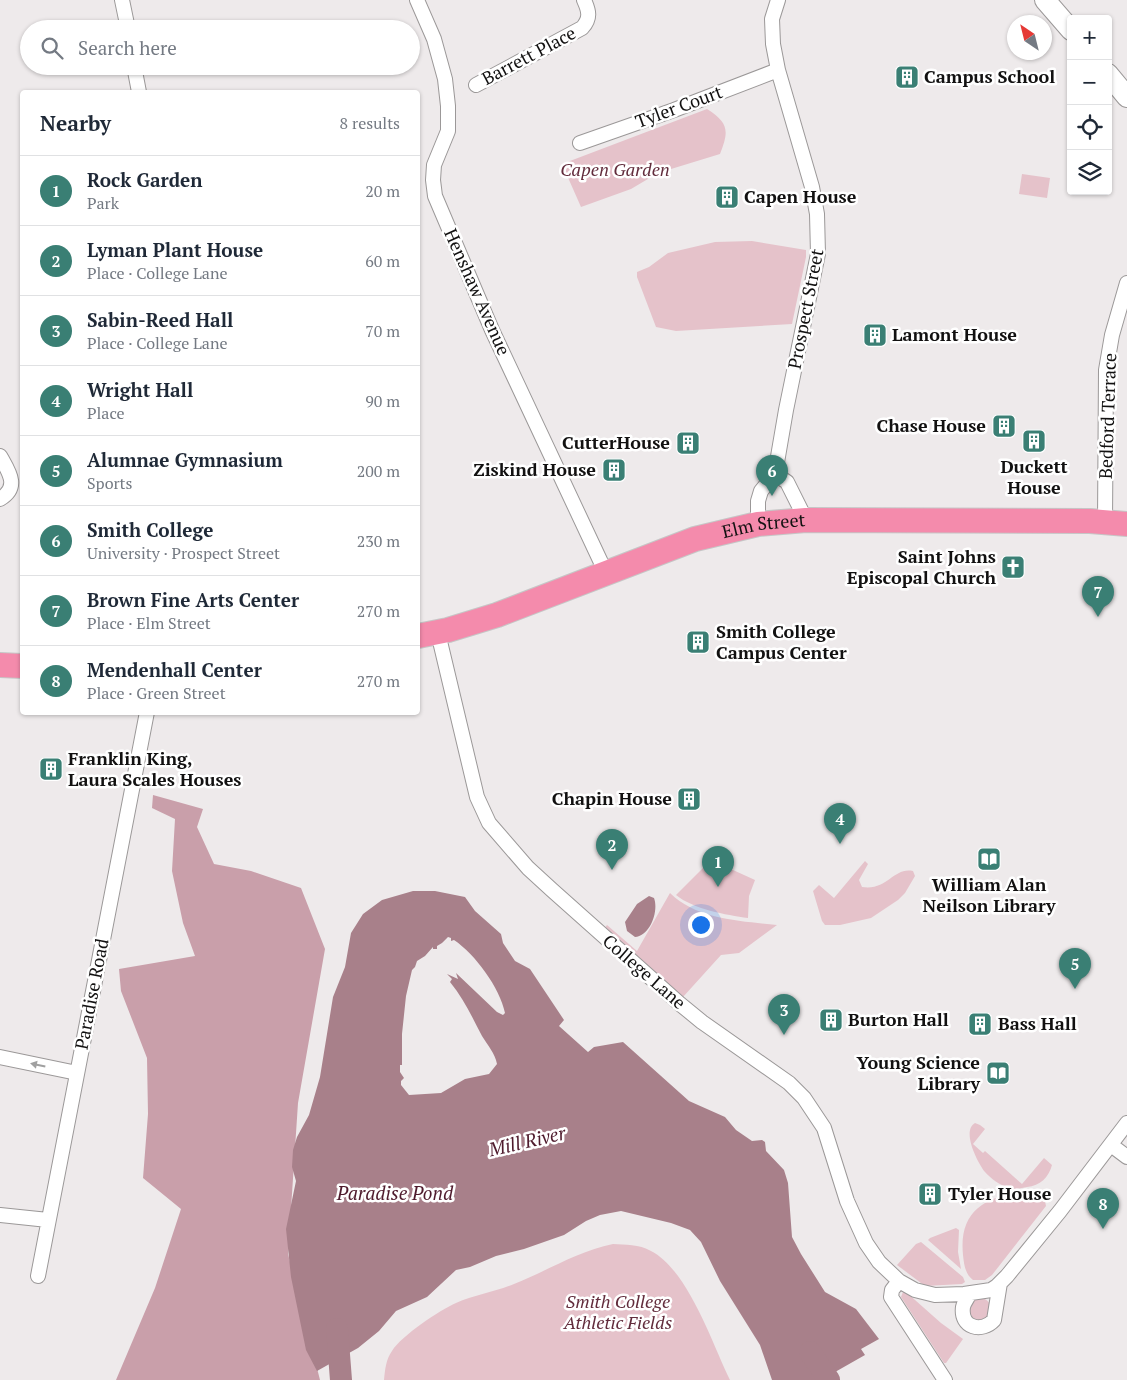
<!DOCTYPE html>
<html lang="en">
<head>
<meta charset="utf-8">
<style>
	body { margin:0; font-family:"PT Serif",serif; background:#f2f2f3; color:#1f2937 }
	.controls { position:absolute; right:15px; top:15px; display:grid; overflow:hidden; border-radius:5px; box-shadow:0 1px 4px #0004 }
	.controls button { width:45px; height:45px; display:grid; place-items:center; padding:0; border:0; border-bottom:1px solid #e0e1e3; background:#fff; color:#1f2937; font:25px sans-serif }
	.compass { position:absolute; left:1007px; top:15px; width:45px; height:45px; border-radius:50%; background:#fff; box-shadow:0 1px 4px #0004; rotate:325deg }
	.you { position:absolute; left:700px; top:924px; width:18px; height:18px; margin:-12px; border:4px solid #fff; border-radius:50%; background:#1a73e8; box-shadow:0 0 0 8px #1a73e833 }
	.badge { display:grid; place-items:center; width:32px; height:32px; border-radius:50%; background:#3a7f74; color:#fff; font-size:16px; font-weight:700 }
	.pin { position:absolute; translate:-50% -41px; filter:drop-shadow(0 1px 2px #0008) }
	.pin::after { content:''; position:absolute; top:26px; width:18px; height:15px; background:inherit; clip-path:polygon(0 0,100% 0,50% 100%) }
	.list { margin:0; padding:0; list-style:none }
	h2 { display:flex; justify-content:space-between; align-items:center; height:65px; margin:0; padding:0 20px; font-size:21px }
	h2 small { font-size:16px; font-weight:400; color:#747a83 }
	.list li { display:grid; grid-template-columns:32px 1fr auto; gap:15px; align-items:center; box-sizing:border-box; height:70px; padding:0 20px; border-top:1px solid #e0e1e3 }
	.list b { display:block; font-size:19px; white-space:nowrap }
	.list p { margin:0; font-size:16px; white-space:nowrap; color:#747a83 }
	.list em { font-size:16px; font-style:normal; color:#747a83 }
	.icon { flex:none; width:28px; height:28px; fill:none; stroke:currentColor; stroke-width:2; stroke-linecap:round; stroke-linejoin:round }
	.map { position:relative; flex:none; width:1127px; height:1380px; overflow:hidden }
	.search { position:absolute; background:#fff; box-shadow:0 1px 4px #0004; left:20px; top:20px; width:400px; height:55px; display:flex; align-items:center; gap:12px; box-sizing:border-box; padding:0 18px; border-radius:28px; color:#747a83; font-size:19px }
	.panel { position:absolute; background:#fff; box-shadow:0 1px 4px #0004; left:20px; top:90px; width:400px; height:625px; border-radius:5px }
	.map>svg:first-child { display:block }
	.green { fill:#e5c2ca }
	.forest { fill:#c99faa }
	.water { fill:#a8808a; fill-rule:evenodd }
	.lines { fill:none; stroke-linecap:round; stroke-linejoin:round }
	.river { stroke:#a8808a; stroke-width:22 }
	.minor-casing { stroke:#9b9898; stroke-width:16 }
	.secondary-casing { stroke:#9b9898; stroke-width:22 }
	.trunk-casing { stroke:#c6c6c6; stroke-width:26 }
	.minor { stroke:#fff; stroke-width:14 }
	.secondary { stroke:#fff; stroke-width:20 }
	.trunk { stroke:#f48bac; stroke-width:24 }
	.oneway { fill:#a0a0a0 }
	.labels { text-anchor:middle; stroke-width:5; stroke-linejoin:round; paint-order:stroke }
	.street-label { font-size:18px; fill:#121111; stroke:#fff }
	.poi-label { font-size:18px; font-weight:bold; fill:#121111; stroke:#fff; text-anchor:start }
	.park-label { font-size:18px; font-style:italic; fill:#622c3c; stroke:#fff }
	.water-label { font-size:19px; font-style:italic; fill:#4f1b2d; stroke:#fff }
</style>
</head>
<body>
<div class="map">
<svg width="1127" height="1380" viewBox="0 0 1127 1380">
	<rect width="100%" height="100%" fill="#eeeaeb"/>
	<path class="green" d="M707,109C729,123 729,131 720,154L658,173L631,189L581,207L562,164Z
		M1022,174L1050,178L1047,198L1019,194Z
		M752,241L806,250V257L792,324L676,331L656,327L637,277V272L649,267L668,253L715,242Z
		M865,861L868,864L859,880L862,887C888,891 893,867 913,871L915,876L905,893L898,900L871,918L840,925H825L822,921L813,891L819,885L834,898Z
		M722,865L755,880L749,896L748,918C726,915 693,909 676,895L704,867Z
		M670,893C697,920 742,921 777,925L739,953L721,955L683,997L604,929L607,925L637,951Z
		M975,1123L980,1125L985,1129L973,1144L983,1153L985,1151L1022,1184L1044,1158L1052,1165C1049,1177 1040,1186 1027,1187C1022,1188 1014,1190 1008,1188C1000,1185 990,1178 985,1172C978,1163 961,1131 975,1123Z
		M1018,1192H1033L1032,1194L1034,1196L1036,1194L1045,1201L1046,1206L992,1275L985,1280H973C965,1274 964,1264 963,1255C959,1214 981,1199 1018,1192Z
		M956,1228L959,1230L958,1252L961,1269L928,1240L930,1238Z
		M921,1242L963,1277L965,1282L962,1284L925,1286L897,1265L916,1244Z
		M613,1244C625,1245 639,1244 651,1251C688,1270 712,1343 730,1380H384C385,1370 386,1359 392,1351C401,1336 440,1310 456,1303C474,1295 495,1292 514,1284C547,1271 578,1251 613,1244Z
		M903,1292H906L941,1323L963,1339L946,1363H944L901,1297Z
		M969 1309a11 11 0 1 1 22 0a11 11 0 1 1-22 0Z"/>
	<path class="forest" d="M153,795L203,809L197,827L214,864L251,871L301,888L325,949L298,1103L288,1254L320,1380H116L155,1288L181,1209L143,1178L148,1114L147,1058L121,991L119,969L195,956L183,923L172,871L175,819L152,808Z"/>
	<path class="water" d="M413,891H435L465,897L475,911L501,934L503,943L515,961L530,969L564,1020L559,1026L588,1052L594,1047L623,1042L689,1101L725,1117L736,1130L752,1141L762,1140L765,1142L766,1151L784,1170L788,1183L792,1237L801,1254L825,1292L856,1309L879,1339L861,1349L865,1355L821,1380H772L760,1345L720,1281L701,1242L690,1230L671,1223L621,1211L600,1215L586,1221L564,1235L524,1249L496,1256L470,1267L456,1270L427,1297L396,1311L379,1331L358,1348L317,1371L306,1350L291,1277L286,1229L296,1181L292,1167L293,1150L297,1137L309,1115L320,1077L333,997L345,967L351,933L363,914L382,900ZM448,937L451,938V941L454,940C475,954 500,988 505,1013L503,1015L497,1012L456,973L458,979L447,974L452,979L450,982C464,999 472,1017 482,1036C488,1046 495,1053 497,1064L489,1074L465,1079L441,1093L409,1095L401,1085V1081L404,1078L400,1072V1065H402V1034L406,996L412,970L415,967L417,961L425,956L433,947V949H437V946L442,943Z
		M649,896L654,898C659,911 650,936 635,937L627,931L625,922L637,904Z"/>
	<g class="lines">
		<path class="river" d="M337,1329L341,1380
			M810,1352L829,1380"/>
		<g class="minor-casing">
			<path id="minor" d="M122,0L128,29
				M417,0L434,39L445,79L448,106V131L434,165L433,180L435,196L492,330L606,573
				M134,66L139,92
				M476,85L582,28C591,18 589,11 584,0
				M580,143L674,110L778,70
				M0,456C9,472 20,487 0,499
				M775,474L787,482L806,520
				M1105,522L1106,370L1112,335L1127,283
				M758,524V501L761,491L775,474L786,410L818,254L817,214L812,187L778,70L773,44L772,19L778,0
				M438,633L477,797L489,823L528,868L552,890L680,1004L702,1022L789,1083L804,1098L824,1128L847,1201L866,1243L879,1262L899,1281L915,1290L935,1295L964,1294L991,1290L997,1286L1007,1276L1060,1211L1127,1123
				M0,1057L77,1073
				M1111,1145L1127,1157
				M0,1215L48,1220
				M38,1276L147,712
				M899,1281L892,1290L891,1297L945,1380
				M970,1293C968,1298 964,1302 963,1307C960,1328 982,1333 994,1320L1000,1283"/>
		</g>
		<g class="secondary-casing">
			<path id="secondary" d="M1045,0L1071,30
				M1108,74L1127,97"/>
		</g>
		<g class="trunk-casing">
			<g id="trunk">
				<path id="s1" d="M418,636L448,630L497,615L695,539L758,524L806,520L1090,521L1127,524"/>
				<path d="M0,665L22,666"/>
			</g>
		</g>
		<use href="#minor" class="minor"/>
		<use href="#secondary" class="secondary"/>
		<use href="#trunk" class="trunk"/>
	</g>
	<defs><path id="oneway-solid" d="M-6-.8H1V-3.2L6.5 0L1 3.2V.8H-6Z" transform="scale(1.25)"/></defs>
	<use class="oneway" href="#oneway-solid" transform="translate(38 1065) rotate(-168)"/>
	<defs>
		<g id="building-square" transform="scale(1.25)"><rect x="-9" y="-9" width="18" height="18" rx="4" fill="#3a7f74" stroke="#fff"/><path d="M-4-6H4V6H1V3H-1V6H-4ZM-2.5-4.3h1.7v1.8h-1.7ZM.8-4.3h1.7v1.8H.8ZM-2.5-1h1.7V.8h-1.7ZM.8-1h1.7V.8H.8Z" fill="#fff"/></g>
		<g id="church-square" transform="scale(1.25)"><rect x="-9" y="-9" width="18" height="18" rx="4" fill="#3a7f74" stroke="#fff"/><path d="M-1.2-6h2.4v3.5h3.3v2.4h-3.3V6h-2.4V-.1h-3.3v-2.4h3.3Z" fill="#fff"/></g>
		<g id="library-square" transform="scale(1.25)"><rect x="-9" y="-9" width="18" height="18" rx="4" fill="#3a7f74" stroke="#fff"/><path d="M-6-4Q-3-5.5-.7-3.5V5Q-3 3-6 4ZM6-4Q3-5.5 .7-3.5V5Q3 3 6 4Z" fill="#fff"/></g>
	</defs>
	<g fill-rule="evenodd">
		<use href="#building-square" x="907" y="77"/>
		<use href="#building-square" x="727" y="197"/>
		<use href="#building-square" x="875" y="335"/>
		<use href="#building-square" x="1004" y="426"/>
		<use href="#building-square" x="1034" y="441"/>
		<use href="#building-square" x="688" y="443"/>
		<use href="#building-square" x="614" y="470"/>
		<use href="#church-square" x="1013" y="567"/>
		<use href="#building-square" x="698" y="642"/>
		<use href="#building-square" x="51" y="769"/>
		<use href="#building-square" x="689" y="799"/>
		<use href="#library-square" x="989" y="859"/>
		<use href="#building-square" x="831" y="1020"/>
		<use href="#building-square" x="980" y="1024"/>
		<use href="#library-square" x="998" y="1073"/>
		<use href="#building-square" x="930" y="1194"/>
	</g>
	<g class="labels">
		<g class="street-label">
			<text transform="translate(529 56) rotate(-28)" y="6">Barrett Place</text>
			<text transform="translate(679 107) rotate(-20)" y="6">Tyler Court</text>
			<text transform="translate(477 292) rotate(66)" y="6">Henshaw Avenue</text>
			<text transform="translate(806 309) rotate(-79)" y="6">Prospect Street</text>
			<text transform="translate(1108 416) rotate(-88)" y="6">Bedford Terrace</text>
			<text dy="6" stroke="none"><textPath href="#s1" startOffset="364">Elm Street</textPath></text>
			<text transform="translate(644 972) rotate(41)" y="6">College Lane</text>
			<text transform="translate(92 994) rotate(-79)" y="6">Paradise Road</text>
		</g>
		<g class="poi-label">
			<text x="924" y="83">Campus School</text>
			<text x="744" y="203">Capen House</text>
			<text x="892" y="341">Lamont House</text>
			<text x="986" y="432" text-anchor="end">Chase House</text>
			<text x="670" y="449" text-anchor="end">CutterHouse</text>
			<text x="1034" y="473" text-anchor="middle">Duckett<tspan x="1034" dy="21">House</tspan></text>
			<text x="596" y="476" text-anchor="end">Ziskind House</text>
			<text x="996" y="563" text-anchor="end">Saint Johns<tspan x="996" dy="21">Episcopal Church</tspan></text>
			<text x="716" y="638">Smith College<tspan x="716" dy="21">Campus Center</tspan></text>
			<text x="68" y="765">Franklin King,<tspan x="68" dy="21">Laura Scales Houses</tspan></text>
			<text x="672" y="805" text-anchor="end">Chapin House</text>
			<text x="989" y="891" text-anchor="middle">William Alan<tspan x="989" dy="21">Neilson Library</tspan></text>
			<text x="848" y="1026">Burton Hall</text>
			<text x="998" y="1030">Bass Hall</text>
			<text x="980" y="1069" text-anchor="end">Young Science<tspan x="980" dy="21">Library</tspan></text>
			<text x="948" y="1200">Tyler House</text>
		</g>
		<g class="park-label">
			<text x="615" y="176">Capen Garden</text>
			<text x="618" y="1308">Smith College<tspan x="618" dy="21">Athletic Fields</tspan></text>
		</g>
		<g class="water-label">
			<text transform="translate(527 1141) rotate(-13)" y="7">Mill River</text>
			<text x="395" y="1200">Paradise Pond</text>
		</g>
	</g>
</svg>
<div class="controls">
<button>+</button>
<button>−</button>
<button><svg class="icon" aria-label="locate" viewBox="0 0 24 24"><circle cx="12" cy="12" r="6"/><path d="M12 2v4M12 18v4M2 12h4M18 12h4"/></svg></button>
<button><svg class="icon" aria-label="layers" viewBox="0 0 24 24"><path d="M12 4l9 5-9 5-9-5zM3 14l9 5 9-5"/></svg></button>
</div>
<svg class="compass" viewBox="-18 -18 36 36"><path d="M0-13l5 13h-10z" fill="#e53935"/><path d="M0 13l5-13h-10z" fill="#747a83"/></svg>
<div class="you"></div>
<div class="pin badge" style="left:718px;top:887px">1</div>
<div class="pin badge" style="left:612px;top:870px">2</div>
<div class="pin badge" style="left:784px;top:1035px">3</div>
<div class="pin badge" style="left:840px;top:844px">4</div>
<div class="pin badge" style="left:1075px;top:989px">5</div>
<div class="pin badge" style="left:772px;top:496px">6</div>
<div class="pin badge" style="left:1098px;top:617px">7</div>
<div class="pin badge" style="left:1103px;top:1229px">8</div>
<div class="search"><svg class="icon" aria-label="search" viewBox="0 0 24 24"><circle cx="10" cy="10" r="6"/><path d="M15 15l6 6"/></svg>Search here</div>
<section class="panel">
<h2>Nearby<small>8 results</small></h2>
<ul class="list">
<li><span class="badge">1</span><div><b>Rock Garden</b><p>Park</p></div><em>20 m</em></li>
<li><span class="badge">2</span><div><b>Lyman Plant House</b><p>Place · College Lane</p></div><em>60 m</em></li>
<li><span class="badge">3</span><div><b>Sabin-Reed Hall</b><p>Place · College Lane</p></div><em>70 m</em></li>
<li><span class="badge">4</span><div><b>Wright Hall</b><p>Place</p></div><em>90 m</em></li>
<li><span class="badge">5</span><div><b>Alumnae Gymnasium</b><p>Sports</p></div><em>200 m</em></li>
<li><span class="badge">6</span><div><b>Smith College</b><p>University · Prospect Street</p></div><em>230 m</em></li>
<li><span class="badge">7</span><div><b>Brown Fine Arts Center</b><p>Place · Elm Street</p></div><em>270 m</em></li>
<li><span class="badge">8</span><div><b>Mendenhall Center</b><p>Place · Green Street</p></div><em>270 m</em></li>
</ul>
</section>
</div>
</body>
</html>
